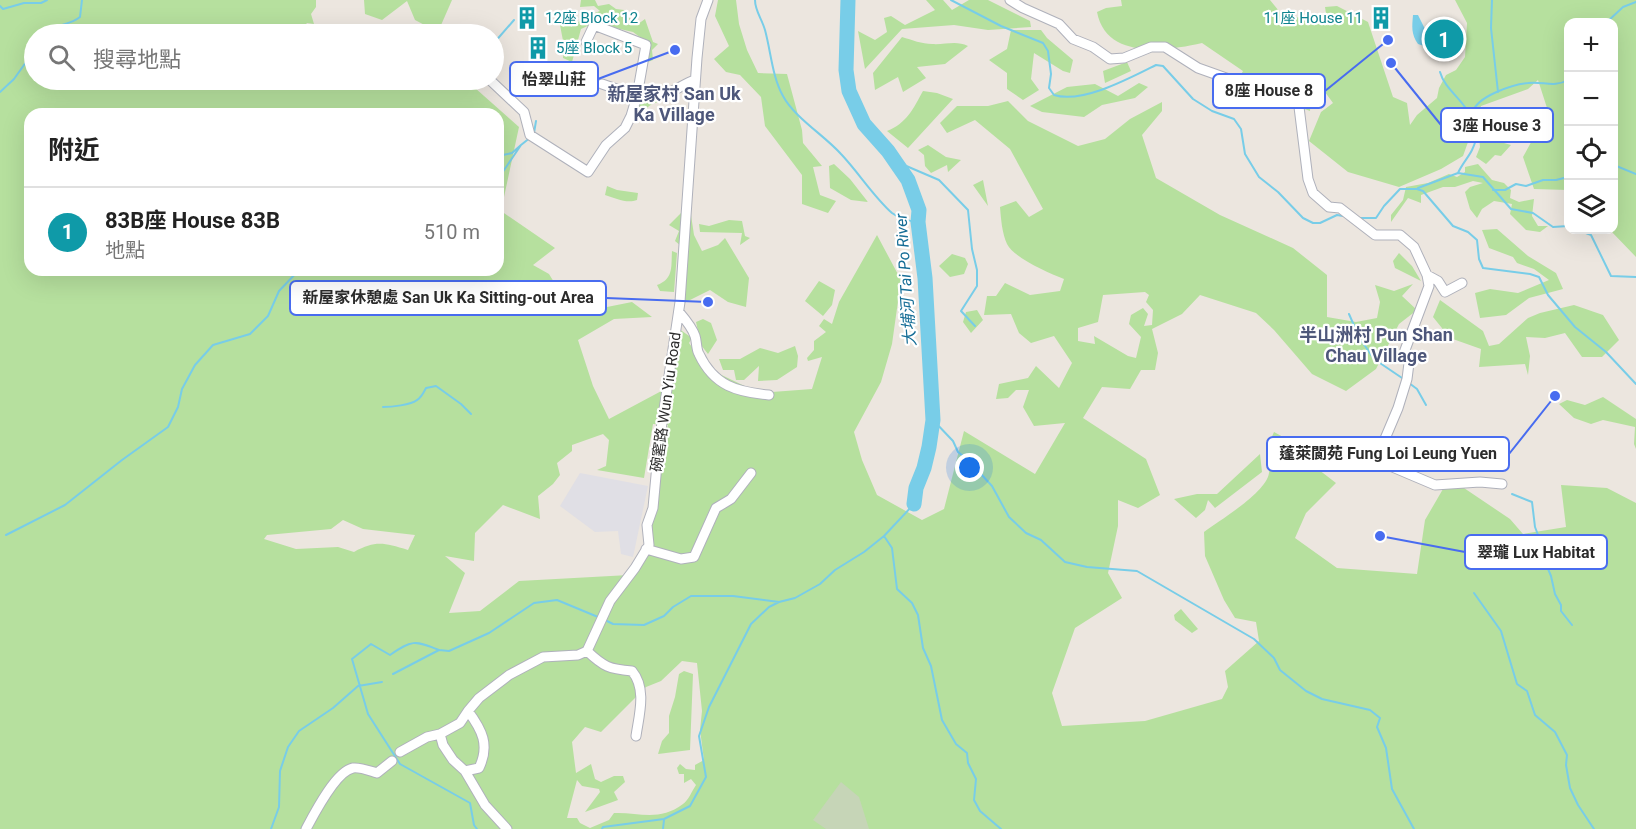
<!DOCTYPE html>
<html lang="zh-TW">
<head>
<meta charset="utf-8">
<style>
	body { margin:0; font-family:Roboto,"Noto Sans TC",sans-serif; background:#f2f2f2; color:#222 }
	.controls { position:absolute; right:18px; top:18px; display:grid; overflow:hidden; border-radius:12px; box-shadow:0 6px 24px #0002 }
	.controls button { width:54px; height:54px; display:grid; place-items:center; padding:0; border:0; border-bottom:2px solid #e0e0e0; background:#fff; color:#222; font:30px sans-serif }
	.you { position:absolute; left:970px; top:468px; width:21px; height:21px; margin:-15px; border:4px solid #fff; border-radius:50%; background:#1a73e8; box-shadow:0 0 0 9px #1a73e833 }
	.badge { display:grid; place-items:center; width:39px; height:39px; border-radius:50%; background:#ea580c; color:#fff; font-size:20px; font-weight:700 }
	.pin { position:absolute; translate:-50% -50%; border:3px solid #fff; box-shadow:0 2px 6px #0006 }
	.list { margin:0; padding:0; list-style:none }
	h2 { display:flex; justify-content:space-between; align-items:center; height:78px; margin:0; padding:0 24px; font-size:26px }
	h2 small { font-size:20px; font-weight:400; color:#767676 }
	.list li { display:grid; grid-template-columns:39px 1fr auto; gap:18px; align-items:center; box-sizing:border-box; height:90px; padding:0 24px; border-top:2px solid #e0e0e0 }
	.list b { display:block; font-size:22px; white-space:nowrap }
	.list p { margin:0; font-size:20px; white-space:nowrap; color:#767676 }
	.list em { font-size:20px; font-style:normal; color:#767676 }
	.icon { flex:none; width:33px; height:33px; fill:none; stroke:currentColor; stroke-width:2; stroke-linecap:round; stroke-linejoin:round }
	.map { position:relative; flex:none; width:1636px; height:829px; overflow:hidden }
	.search { position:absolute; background:#fff; box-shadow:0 6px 24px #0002; left:24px; top:24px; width:480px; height:66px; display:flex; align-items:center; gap:15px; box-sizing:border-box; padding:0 21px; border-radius:33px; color:#767676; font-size:22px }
	.panel { position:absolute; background:#fff; box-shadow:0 6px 24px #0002; left:24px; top:108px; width:480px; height:168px; border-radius:18px }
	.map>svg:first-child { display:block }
	.industrial { fill:#e0dfe5 }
	.green { fill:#b6e09e; fill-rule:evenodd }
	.cemetery { fill:#c6d5b7 }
	.water { fill:#78cde8 }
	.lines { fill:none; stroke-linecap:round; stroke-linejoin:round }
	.stream { stroke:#78cde8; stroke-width:2 }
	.river { stroke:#78cde8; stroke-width:15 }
	.minor-casing { stroke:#afb1bb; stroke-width:11 }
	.minor { stroke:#fff; stroke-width:9 }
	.labels { text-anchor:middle; stroke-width:4.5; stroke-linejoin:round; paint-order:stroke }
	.culture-label { font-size:15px; fill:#0d838f; stroke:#fff; text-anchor:start }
	.street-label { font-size:15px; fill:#2c2c2c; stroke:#fff }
	.water-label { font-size:16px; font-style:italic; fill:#156d96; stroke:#fff }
	.quarter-label { font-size:18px; font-weight:bold; fill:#4e577a; stroke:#fff }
	.leader { fill:none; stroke:#486cf0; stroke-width:2 }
	.callout-dot { fill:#486cf0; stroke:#fff; stroke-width:2 }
	.callout { fill:#fff; stroke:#486cf0; stroke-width:2 }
	.callout-label { font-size:16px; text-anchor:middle; font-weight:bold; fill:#2c2c2c }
</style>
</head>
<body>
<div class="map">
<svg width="1636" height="829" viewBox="0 0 1636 829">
	<rect width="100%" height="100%" fill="#ece6df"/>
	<path class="industrial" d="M580,473L648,486L633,557L621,554L618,531L595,532L560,506Z"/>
	<path class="green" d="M0,0H316V7L311,14L314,24L307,23L297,34H34V80H466L519,127L501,211L555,248L533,265L549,274L565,300L574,302L587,311L632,302L652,317L614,319L578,340L593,386L609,419L667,388L680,346L670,340L672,324L692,338L689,343L707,368L759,393L812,389L822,357L808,361L807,358L814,350V341L826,332L819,326L824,319L832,324L839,302L877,235L901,280L892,344L881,382L854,432L862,460L877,495L922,520L944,509L964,431L1035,474L1065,423L1034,426L1023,407L1029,390H1016L1008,398L996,399L999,384L1028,378L1036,366L1059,388L1072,363L1054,336L1031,343L1019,333L1011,314L984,315L987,296H996L1005,283L1030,295L1060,291L1064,279C1049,273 1015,259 1007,244C1002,233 1001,219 1000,207L1016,201L1029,217L1043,209L1010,149L975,120L947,133L940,123L957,106H988L1008,101L1028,121L1078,146L1105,139L1130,119L1162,102V111L1142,135L1156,178L1220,215L1293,248L1327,275V317L1356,322L1377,318L1380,302L1375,285L1394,291L1413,284L1402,296L1417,310L1399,324L1376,369L1346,391L1312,374L1274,330L1256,313L1200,295L1182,314L1152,329L1158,353L1155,370H1141L1130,389L1102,387L1083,418L1146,459L1160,495L1138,508L1118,500V526L1108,573L1122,598L1075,628L1052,693L1062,726L1145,721L1222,699L1228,687L1225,671L1259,641L1256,622L1235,618L1224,600L1205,556L1204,532C1220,520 1266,493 1269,473C1272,457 1266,448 1274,432L1296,444L1310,463L1336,483L1306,513L1295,538L1337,568L1417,574L1425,520L1443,489L1461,486L1510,519L1523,534L1566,527L1561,485L1607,488L1636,503V829H0ZM30,114H498V270H30ZM1145,292L1149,295L1146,302L1153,310L1152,325L1144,326L1148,314L1143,308L1131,315L1129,324L1141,337L1136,358L1128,356L1094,336L1095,344L1078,341V328L1098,322L1103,295ZM653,424L668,425L653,473L645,547L629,575L519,581L480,611L449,613L465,573L445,556L474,561L475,533L503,505L540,519L538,496L553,484L560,475L557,463L572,451V445L603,434L609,440L606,466L597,470L644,478ZM343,520L363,529L415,535L408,550C384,543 376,540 354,552L338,547L296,549L264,539L267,535L331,529ZM682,661L697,663L702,711L700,730L704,760L695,765V770L686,769L680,764L677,768L679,774H684V783L691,779L696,785C692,791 688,801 683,804C659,822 639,812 614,813L609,820L590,828L580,823L577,818H567L577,780L582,786L599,789L600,792L585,812L618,800L614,792L625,782L623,776H614L601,782L595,779L591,764L576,773L572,742L585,727L601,732L646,687L661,681Z
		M364,0H452L438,32L415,20L407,1L382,20L365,14Z
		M581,0H595L598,6L609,4L616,9L624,10L628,17L638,24L645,19L653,42L658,44L652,50L653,60L648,62L646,57L648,43L633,32L602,25L596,22L581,29L572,62L563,58L564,46L560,25H555L556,16L566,14L571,27L587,16L600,11L594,6L580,7Z
		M718,0H736L739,24L747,50L758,73L787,74L802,130L803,143L822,166L813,167L820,195L836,201L828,213L802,204V175L765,126L761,97L740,75L726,72L714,59L729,46L715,16Z
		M926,0H943L952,10L969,0H988L1030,21L1031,27L988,30L954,25L902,29L865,69L858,31L875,40L887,32L884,18L891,16L905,25L935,10Z
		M1121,0H1270L1283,16L1324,20L1328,26L1325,7L1337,6L1368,22L1393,97L1407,103L1410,125L1417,115L1437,98L1439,88L1446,75L1456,70L1465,57L1467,23L1455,0H1636V257L1610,230H1614V22H1568V190L1534,189L1523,157L1548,111L1538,80L1528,89L1481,106L1463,156L1441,169L1399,187L1348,172L1309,141L1321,112L1333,103L1314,77L1292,78L1297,93L1311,92L1310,111L1275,98L1256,83L1246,92L1234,87L1243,71L1202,43C1167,51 1106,60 1097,12L1106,8L1122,6Z
		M413,27L421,34H371Z
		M1011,30H1041L1047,38L1073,60L1070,73L1063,71L1034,53L1031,79L1039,90L1023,100L1007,89V73L989,60L1007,49Z
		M902,37C912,40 922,44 932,44C945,45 956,40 968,46L945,64L917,67L926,78L903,92L898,77L875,90L873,73Z
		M1127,62L1131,71L1105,83L1103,71Z
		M1139,83L1148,87L1135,98L1102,105L1084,117L1042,112L1030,106L1067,87L1095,84L1118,96Z
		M646,86L665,92L664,100L652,104L641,112L629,102L633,90Z
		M923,91L937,93L953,99L908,148L887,131C907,123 913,109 923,91Z
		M1488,131L1494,143H1504L1511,145L1501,156L1495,155L1486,164L1476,157L1480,147L1479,137Z
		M928,145L946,157L961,160L948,172L947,165L931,173L925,166L924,155L918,150Z
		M834,164L850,179L868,202L851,200L830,188L829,166Z
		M1478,164L1492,180L1504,183L1511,190L1510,198L1519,202L1534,199L1532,216L1538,226H1548L1540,232L1526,230L1510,214L1512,204L1494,201L1482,209L1477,218L1470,209L1465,192L1470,187L1483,183L1473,181L1455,187H1443L1421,195V203L1408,198L1391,222V215L1403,200L1406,187L1428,183L1449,174L1457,177L1465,172V167Z
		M983,180L988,206L973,185Z
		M607,186L617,190L638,193L637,200C627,204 615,198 605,195Z
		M681,213L691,215L694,235L702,251L718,245L725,238L749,278L746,307L728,302L710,290L684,303L681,246L675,241L679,231L669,225Z
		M729,220L742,221L745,236L750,238L740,245L742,233L700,232L699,224L709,226Z
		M1497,229L1528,256L1556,273L1563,289L1529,298L1506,315L1480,318L1475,293L1490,289L1518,293L1549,280L1534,269L1517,263L1513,257L1489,248L1482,230Z
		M672,251L677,253L674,292L660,291L657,285C674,279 671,266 672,251Z
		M1399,253L1412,266L1421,281L1395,268L1393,261Z
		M952,254L965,258L968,264L964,274L950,277L939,266Z
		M819,281L835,290L832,305L823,316L805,301Z
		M1440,300L1483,331L1489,346L1499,344L1528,318L1540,313L1574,305L1603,315L1619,340L1602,357H1582L1565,333L1545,338L1526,337L1530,356L1528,375L1525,364L1479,367L1481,349L1450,338L1433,317Z
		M977,310L983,320L971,333L963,322L966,312Z
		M703,319L711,323L717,340L708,354L701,345L696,322Z
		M795,346L798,356L797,367L777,380L758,381L759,366L744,380H736L734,370H723L719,359H740L760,348L778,353Z
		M1603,397L1636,419V449L1634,444L1635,427L1603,420L1591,424L1574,418L1559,404L1567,400L1585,405Z
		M1260,454L1262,472L1215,508L1208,500L1205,510L1196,518L1174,499L1197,494H1217Z
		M1181,609L1198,629L1192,633L1175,620L1174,615Z
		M684,671L693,674L690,750L658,754L662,741L669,733V716L675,697L679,674Z"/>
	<path class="cemetery" d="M841,782L859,797L869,829H826L813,820Z"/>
	<path class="water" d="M1413,15H1418L1425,29V38L1429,43L1427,47L1418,44C1411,34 1412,27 1413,15Z"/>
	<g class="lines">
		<path class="stream" d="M755,0C755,11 762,19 765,30C771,52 772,76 783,96C794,117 825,136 841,154C859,173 873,196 892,213C900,219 908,221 918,222
			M951,0L1001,26L1043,43L1048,51L1051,74L1049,88L1054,95C1082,104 1130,78 1156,65L1163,66L1193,99L1212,111L1234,119L1241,129L1245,154L1259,177L1278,192L1303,218L1313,223H1320L1337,215L1343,216
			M1492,0L1491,28L1498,92
			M0,6L3,9L24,3H41L47,0
			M1607,22L1623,7L1636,2
			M45,34C54,24 69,26 80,17L82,0
			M494,43L514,20
			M1440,72C1444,87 1459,97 1467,110L1471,111
			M0,92L14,79L34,51
			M1473,112C1476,97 1513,84 1528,83C1543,81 1554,88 1568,80
			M534,133L536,121
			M498,156L512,153L521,145
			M897,162L939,180L968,210L972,249L977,270V286L961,311L975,326
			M1614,165L1636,174
			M1458,173L1483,177L1511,209L1533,213L1553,227L1568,226
			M498,179L521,145L531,137
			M1418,188L1458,173C1462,164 1468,158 1472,150C1476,142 1477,134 1482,126L1477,118
			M1493,190H1505L1516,184L1526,186L1543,180H1556L1568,177
			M1360,218H1376L1384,206L1400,189H1417L1423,191L1453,226L1468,232L1477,240L1479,259L1483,268L1530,274L1539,277L1548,295L1575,327L1606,352L1636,384
			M1578,230L1591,235L1611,276L1636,277
			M1349,314L1359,337L1374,359L1405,380
			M1409,383L1417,389L1426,405
			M383,407C391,407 411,405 417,400C421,398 424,392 426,388L436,386L461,404L471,414
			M933,420L953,441L958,452L967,459L992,486L1009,517L1026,533L1041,540L1065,562L1087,567L1137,571L1254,639L1274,658L1280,670L1306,691L1322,699L1370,710L1380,718L1377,727L1386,748L1392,789L1414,829
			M1512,494L1532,502L1535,527L1540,540L1543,557L1551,576L1555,594L1561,605V611L1572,625
			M6,535L65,505L122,460L168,427L178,407L182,389L195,365L213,345L250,334L268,316L279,291L299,270
			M884,536L892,548L897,589L912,603L918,615L923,648L931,666L942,720L956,744L967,753L968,763L976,779L974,800L980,811L1001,829
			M1474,593L1501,631L1517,684L1527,691L1535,715L1555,732L1567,755L1566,765L1570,788L1578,805L1594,829
			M603,619L613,624L644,625L664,616L673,607L691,596H733L779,602L795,598L820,584L835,570L864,552L884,536L914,504
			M439,650C414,640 412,640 390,655L371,644L352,659L368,714L400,764L470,803L474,825L477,829
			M393,674L439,650L449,651L489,633L534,603L557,600L598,617
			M271,829L279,807L280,771L288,747L299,731L333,708L358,686L382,682
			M602,829L603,827L664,819L690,806L706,777L699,736L709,707L751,624L769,607L779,602
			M663,829L664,820"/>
		<path class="river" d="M848,0L846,70L849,91L864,124L888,151L908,180L919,210L918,222L925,278L933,420L929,447L924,468L916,488L914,504"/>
		<g class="minor-casing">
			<path id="minor" d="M1010,0L1023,8L1059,24L1073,39L1093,47L1110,59L1124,58L1151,47H1165L1198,68L1274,95L1291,98L1299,107L1308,179L1313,193L1329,207L1340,208L1375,235H1400L1414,247L1427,275L1429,286L1405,350L1409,363L1407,379L1398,408L1376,460L1435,485L1480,482L1502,484
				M490,80L524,112L530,135L588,172L606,145L625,128L631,116L637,96L646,45L594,25L586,42
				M602,84L637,96L644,92C649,93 654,95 659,96C668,96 684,83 695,80
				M1427,275L1438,281L1445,292L1462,283
				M679,312C685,319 692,327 695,336C697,342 696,349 699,354C714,386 737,392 769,395
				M646,549L681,559L694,557L716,508L731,499L751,473
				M587,651C604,667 609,669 632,671C647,689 639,715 636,736
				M400,752L427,737L440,734
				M465,771L479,768C490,745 482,730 468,711
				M306,829C314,814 336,771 353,768C360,767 370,771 377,773L392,761
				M507,829L485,805L465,771L453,760L443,745L440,734L460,723L468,711L479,698L509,675L543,657L578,655L587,651L610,601L635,568L649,545L647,525L653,508L659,443L680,302L697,58L701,19L708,0"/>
		</g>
		<use href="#minor" class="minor"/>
	</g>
	<defs>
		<g id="building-bare" transform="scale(1.8)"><path d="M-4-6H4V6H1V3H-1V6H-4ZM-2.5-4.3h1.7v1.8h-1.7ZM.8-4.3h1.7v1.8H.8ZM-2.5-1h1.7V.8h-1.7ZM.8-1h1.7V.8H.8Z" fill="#0f9aa8" stroke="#fff" stroke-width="2.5" paint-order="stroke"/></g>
	</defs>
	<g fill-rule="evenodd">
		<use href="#building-bare" x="527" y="18"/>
		<use href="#building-bare" x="1381" y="18"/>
		<use href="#building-bare" x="538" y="48"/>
	</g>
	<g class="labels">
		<g class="culture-label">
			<text x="545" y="23">12座 Block 12</text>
			<text x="1363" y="23" text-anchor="end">11座 House 11</text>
			<text x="556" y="53">5座 Block 5</text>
		</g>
		<g class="street-label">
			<text transform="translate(666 402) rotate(-82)" y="5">碗窰路 Wun Yiu Road</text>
		</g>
		<g class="water-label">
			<text transform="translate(905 280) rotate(-94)" y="6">大埔河 Tai Po River</text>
		</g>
		<g class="quarter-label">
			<text x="674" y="100">新屋家村 San Uk<tspan x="674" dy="21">Ka Village</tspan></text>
			<text x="1376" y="341">半山洲村 Pun Shan<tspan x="1376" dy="21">Chau Village</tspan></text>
		</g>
	</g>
	<path class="leader" d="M675 50L598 79M1388 40L1325 91M1391 63L1441 125M708 302L606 298M1555 396L1509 454M1380 536L1465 552"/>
	<g class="callout-dot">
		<circle cx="675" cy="50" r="6"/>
		<circle cx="1388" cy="40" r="6"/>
		<circle cx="1391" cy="63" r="6"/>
		<circle cx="708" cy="302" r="6"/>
		<circle cx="1555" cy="396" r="6"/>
		<circle cx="1380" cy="536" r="6"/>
	</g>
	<g class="callout">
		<rect x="510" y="62" width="88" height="34" rx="6"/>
		<rect x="1213" y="74" width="112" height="34" rx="6"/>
		<rect x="1441" y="108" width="112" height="34" rx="6"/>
		<rect x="290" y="281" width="316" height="34" rx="6"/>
		<rect x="1267" y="437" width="242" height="34" rx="6"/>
		<rect x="1465" y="535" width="142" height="34" rx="6"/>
	</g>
	<g class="callout-label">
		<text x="554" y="85">怡翠山莊</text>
		<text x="1269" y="96">8座 House 8</text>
		<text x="1497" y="131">3座 House 3</text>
		<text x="448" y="303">新屋家休憩處 San Uk Ka Sitting-out Area</text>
		<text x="1388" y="459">蓬萊閬苑 Fung Loi Leung Yuen</text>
		<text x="1536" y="558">翠瓏 Lux Habitat</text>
	</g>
</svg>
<div class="controls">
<button>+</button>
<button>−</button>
<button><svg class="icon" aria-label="locate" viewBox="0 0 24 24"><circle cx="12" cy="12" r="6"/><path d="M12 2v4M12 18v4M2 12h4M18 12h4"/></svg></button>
<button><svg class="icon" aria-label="layers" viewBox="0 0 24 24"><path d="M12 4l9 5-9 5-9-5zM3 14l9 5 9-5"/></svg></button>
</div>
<div class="you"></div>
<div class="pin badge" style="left:1444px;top:39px;background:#0f9aa8">1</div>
<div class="search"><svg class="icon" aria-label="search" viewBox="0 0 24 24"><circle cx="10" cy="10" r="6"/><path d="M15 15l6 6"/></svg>搜尋地點</div>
<section class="panel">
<h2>附近<small></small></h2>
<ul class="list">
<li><span class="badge" style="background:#0f9aa8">1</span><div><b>83B座 House 83B</b><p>地點</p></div><em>510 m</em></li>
</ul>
</section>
</div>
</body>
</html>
